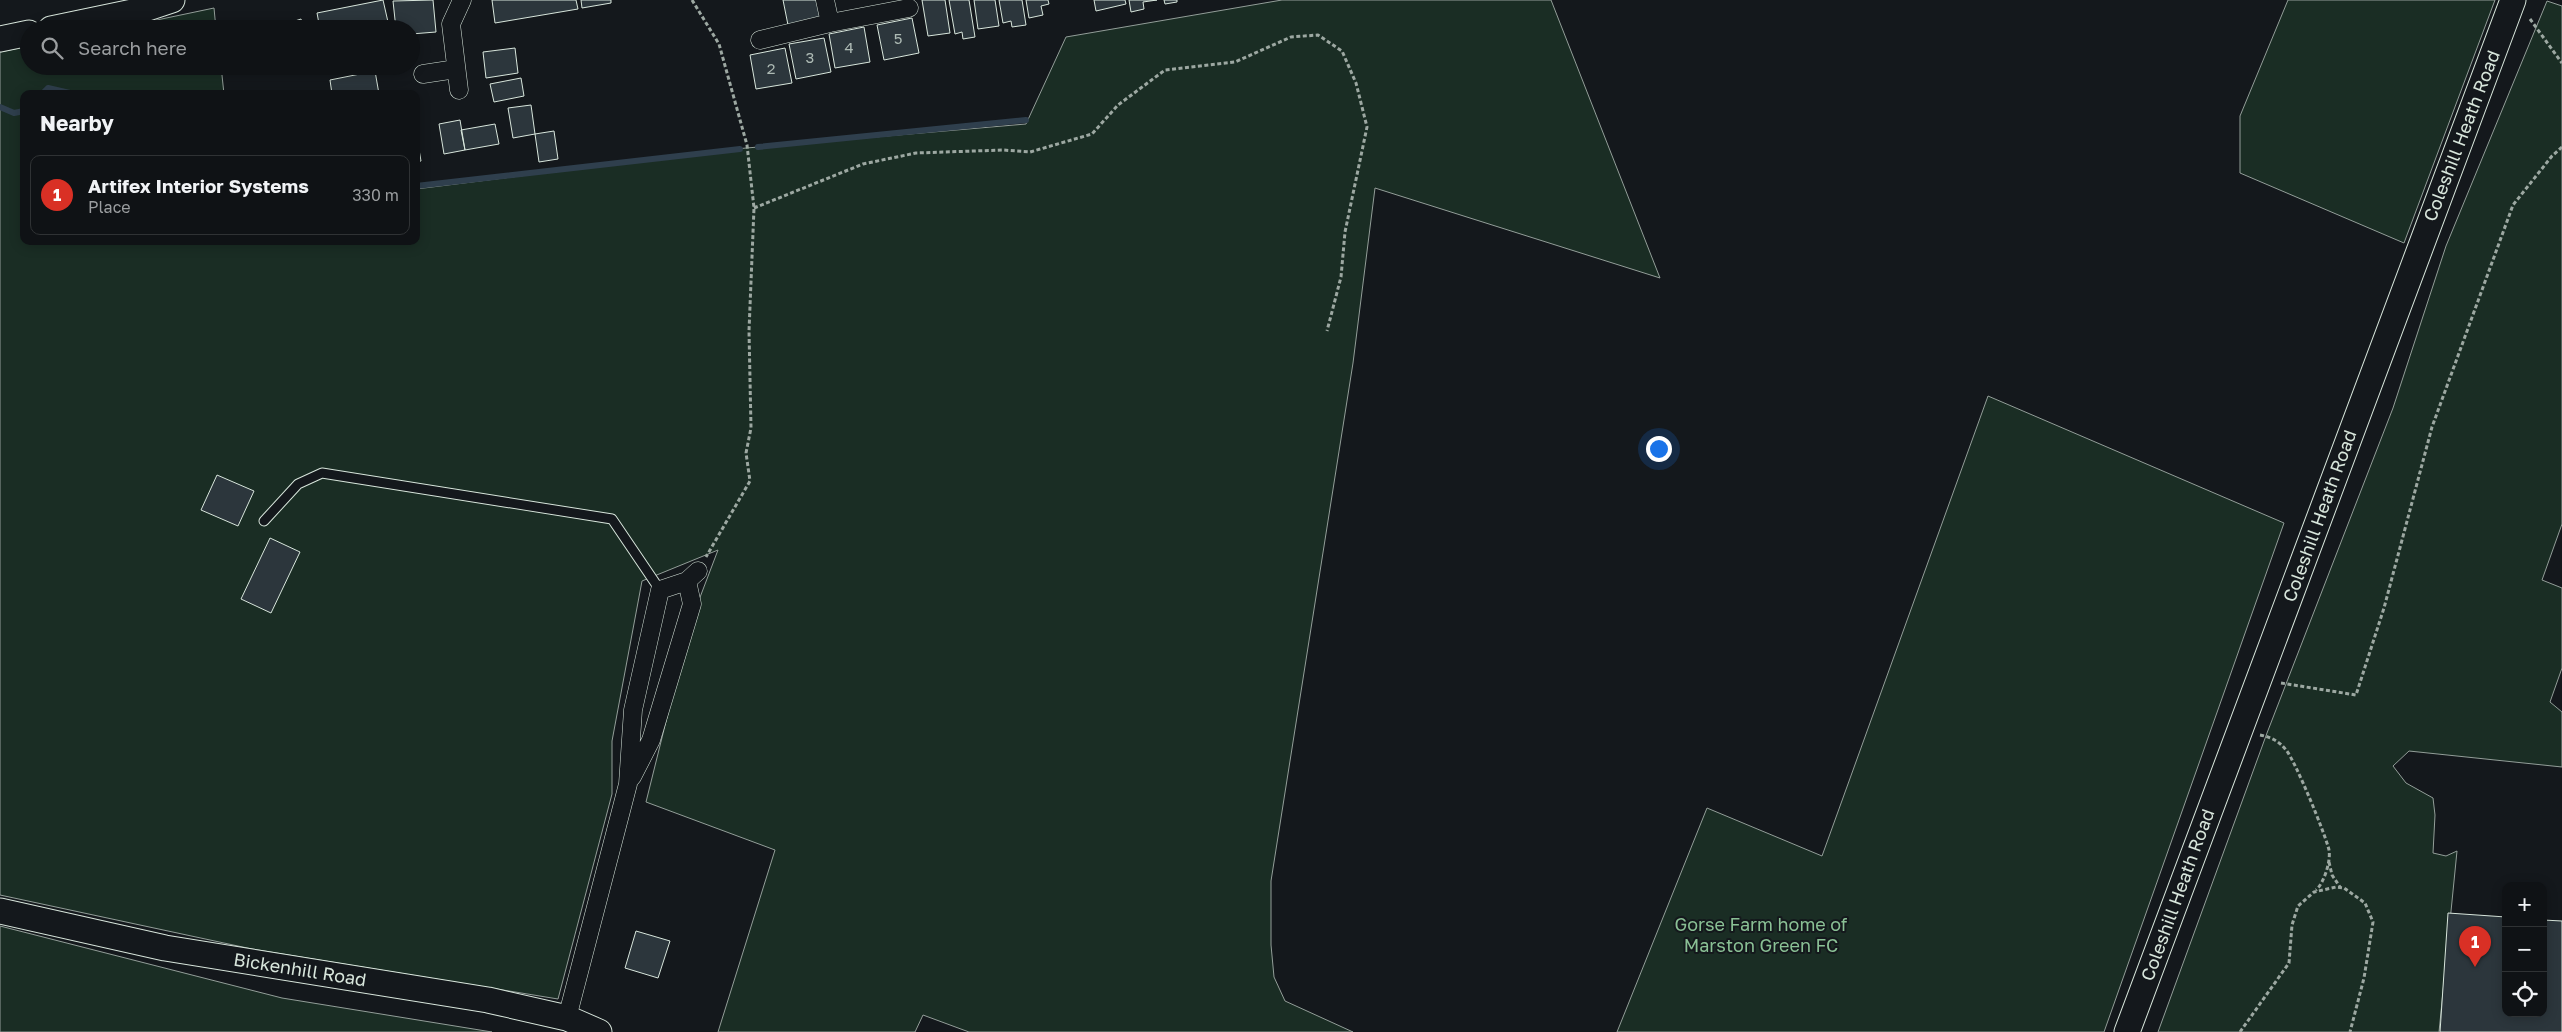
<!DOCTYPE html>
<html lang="en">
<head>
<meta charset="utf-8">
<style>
	body { margin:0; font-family:"Golos Text",sans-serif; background:#1d2022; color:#f1f3f6 }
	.controls { position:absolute; right:15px; bottom:15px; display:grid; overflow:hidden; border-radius:10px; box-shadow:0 2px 12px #0003 }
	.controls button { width:45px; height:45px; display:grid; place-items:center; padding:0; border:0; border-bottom:1px solid #2f3234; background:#0f1215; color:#f1f3f6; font:25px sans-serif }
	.you { position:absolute; left:1658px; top:448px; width:18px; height:18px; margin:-12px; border:4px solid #fff; border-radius:50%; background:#1a73e8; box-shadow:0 0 0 8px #1a73e833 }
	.badge { display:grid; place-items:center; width:32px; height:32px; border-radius:50%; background:#d93025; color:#fff; font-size:16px; font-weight:700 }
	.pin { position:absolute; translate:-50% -41px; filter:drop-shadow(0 1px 2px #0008) }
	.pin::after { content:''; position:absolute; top:26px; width:18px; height:15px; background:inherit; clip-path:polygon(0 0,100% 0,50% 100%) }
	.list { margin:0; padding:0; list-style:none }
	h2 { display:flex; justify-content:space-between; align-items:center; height:65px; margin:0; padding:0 20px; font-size:21px }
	h2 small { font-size:16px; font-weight:400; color:#9b9ea0 }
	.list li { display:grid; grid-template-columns:32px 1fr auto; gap:15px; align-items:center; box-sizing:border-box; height:80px; margin:0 10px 10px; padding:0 10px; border:1px solid #2f3234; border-radius:10px }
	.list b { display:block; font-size:19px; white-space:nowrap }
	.list p { margin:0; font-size:16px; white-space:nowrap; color:#9b9ea0 }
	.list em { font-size:16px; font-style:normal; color:#9b9ea0 }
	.icon { flex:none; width:28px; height:28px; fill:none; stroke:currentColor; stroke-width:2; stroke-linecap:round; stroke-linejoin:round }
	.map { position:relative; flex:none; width:2562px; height:1032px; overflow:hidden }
	.search { position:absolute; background:#0f1215; box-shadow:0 2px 12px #0003; left:20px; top:20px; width:400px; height:55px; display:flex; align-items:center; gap:12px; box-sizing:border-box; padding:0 18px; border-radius:28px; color:#9b9ea0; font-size:19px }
	.panel { position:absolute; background:#0f1215; box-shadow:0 2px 12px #0003; left:20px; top:90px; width:400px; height:155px; border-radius:10px }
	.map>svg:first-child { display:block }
	.green { fill:#1a2d24; stroke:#939e99 }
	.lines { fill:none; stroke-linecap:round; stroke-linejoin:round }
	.stream { stroke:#2f3f4d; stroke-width:6 }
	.building { fill:#2c363c; stroke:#d8e6dc }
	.lane-casing { stroke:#d8e6dc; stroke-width:11 }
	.street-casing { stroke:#d8e6dc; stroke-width:19 }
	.secondary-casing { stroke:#d8e6dc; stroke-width:27 }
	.path { stroke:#9da8a2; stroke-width:3; stroke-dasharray:4 2.5; stroke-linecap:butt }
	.lane { stroke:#14181c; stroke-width:9 }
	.street { stroke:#14181c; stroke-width:18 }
	.secondary { stroke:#14181c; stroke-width:25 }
	.labels { text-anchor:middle; stroke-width:4; stroke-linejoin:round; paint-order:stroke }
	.number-label { font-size:15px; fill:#adbab4 }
	.street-label { font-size:18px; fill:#d8e6dc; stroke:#14181c }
	.park-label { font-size:18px; fill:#8ac095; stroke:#14181c }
</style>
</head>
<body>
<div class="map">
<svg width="2562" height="1032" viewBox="0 0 2562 1032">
	<rect width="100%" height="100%" fill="#14181c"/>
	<path class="green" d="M1282,0H1551L1660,278L1375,188L1353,363L1271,881V945L1274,977L1285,1001L1353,1032H969L923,1015L915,1032H718L775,850L646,802L691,621L718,550L642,581L612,741V794L558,999L252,949L0,895V52L29,46V66H221L224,94H24V241H416V189L735,149L1026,124L1066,37Z
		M2288,0H2495L2404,243L2240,173V116Z
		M2547,1L2562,6V524L2542,580L2562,588V668L2550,702L2562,712V767L2409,751L2393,766L2406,783L2433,798L2435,815L2433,853L2446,856L2457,851L2439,1032H2158L2267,733L2393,408L2446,246Z
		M214,8L216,29H114Z
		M1988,396L2284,523L2104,1032H1617L1707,808L1822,856Z
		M0,926L282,998L492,1032H0Z"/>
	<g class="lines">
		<path class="stream" d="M42,94L48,88L74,94
			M0,107L14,113L24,111
			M758,147L1026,120
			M416,186L740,149"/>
	</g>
	<path class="building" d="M383,0L388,22L353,29H320L317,13Z
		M433,0L436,32L411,34V29H396L393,1Z
		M492,0H576L578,9L495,23Z
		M581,0H611V3L582,8Z
		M783,0H820L823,18L788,25Z
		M922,0H945L950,33L928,36Z
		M949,0H969L975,37L963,39L962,32L955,34Z
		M974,0H995L999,26L978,29Z
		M999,0H1022L1026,25L1012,27L1011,21L1003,23Z
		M1026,0H1048L1049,4L1041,6L1043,15L1029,18Z
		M1094,0H1125L1126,4L1096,11Z
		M1129,0H1157L1143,2L1144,9L1131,12Z
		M1164,0H1177V2L1165,4Z
		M912,18L919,53L884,60L877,25Z
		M301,19L304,29H270Z
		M864,27L870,62L835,68L829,34Z
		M824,38L831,72L796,79L789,44Z
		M515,48L518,73L486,78L483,52Z
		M785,48L792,83L756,89L750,55Z
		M375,71L379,94H332L330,80Z
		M521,78L524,96L494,102L490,84Z
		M531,105L535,134L513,138L508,108Z
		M460,120L465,150L444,154L439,124Z
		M495,124L499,144L465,150L461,130Z
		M554,131L558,159L539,162L535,134Z
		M416,132L421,161L416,162Z
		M217,475L254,491L238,526L201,510Z
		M270,538L300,552L271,613L241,599Z
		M2448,913L2506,917V1013H2543V920L2562,921V1032H2440Z
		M636,931L670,941L658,978L625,968Z"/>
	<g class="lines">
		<g class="lane-casing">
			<path id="lane" d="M264,521L298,484L322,473L612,519L660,590"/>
		</g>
		<g class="street-casing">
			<path id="street" d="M825,0L830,23
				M760,40L830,23L909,8
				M423,74L456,69
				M459,90L451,24L462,0
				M632,777L651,740L692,604L687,581
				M567,1018L628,784L633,710L660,590L687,581L698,571"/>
		</g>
		<g class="secondary-casing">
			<path id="secondary" d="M51,29L142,10L172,0
				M0,39L29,33
				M0,911L165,948L488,1000L567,1018L599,1032
				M2127,1032L2513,0"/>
		</g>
		<path class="path" d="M692,0L719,44L747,145L754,208L749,331L751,428L746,453L750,481L706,557
			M2530,19L2562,63
			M754,208L863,164L916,153L1003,150L1030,152L1092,134L1118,105L1165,70L1235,62L1291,37L1318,35L1342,51L1356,83L1367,127L1345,232L1341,277L1327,331
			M2281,683L2356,695L2384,608L2432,427L2513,205L2552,156L2562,147
			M2260,735C2271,737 2279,741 2286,750C2295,760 2326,836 2329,850C2331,861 2324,883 2316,890
			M2329,862L2332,875L2340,887
			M2240,1032L2289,963L2292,925L2298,906L2314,892L2336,887L2344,888L2365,903L2373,922L2364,978L2350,1032"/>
		<use href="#lane" class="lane"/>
		<use href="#street" class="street"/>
		<use href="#secondary" class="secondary"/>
	</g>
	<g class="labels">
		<g class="number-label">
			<text x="898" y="44">5</text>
			<text x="849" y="53">4</text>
			<text x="810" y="63">3</text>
			<text x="771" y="74">2</text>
		</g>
		<g class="street-label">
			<text transform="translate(2462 136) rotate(-69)" y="6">Coleshill Heath Road</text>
			<text transform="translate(2320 516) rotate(-70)" y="6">Coleshill Heath Road</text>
			<text transform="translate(2178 895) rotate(-70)" y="6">Coleshill Heath Road</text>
			<text transform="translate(300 970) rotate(9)" y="6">Bickenhill Road</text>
		</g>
		<g class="park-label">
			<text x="1761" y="931">Gorse Farm home of<tspan x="1761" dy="21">Marston Green FC</tspan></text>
		</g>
	</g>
</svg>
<div class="controls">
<button>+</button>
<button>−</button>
<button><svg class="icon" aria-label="locate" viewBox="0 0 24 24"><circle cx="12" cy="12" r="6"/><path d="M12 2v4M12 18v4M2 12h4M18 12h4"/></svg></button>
</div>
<div class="you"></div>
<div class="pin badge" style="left:2475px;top:967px">1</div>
<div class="search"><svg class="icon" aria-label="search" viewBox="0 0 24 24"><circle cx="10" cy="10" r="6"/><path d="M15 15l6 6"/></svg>Search here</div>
<section class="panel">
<h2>Nearby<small></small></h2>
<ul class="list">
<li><span class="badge">1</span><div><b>Artifex Interior Systems</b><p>Place</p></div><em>330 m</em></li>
</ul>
</section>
</div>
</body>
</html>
